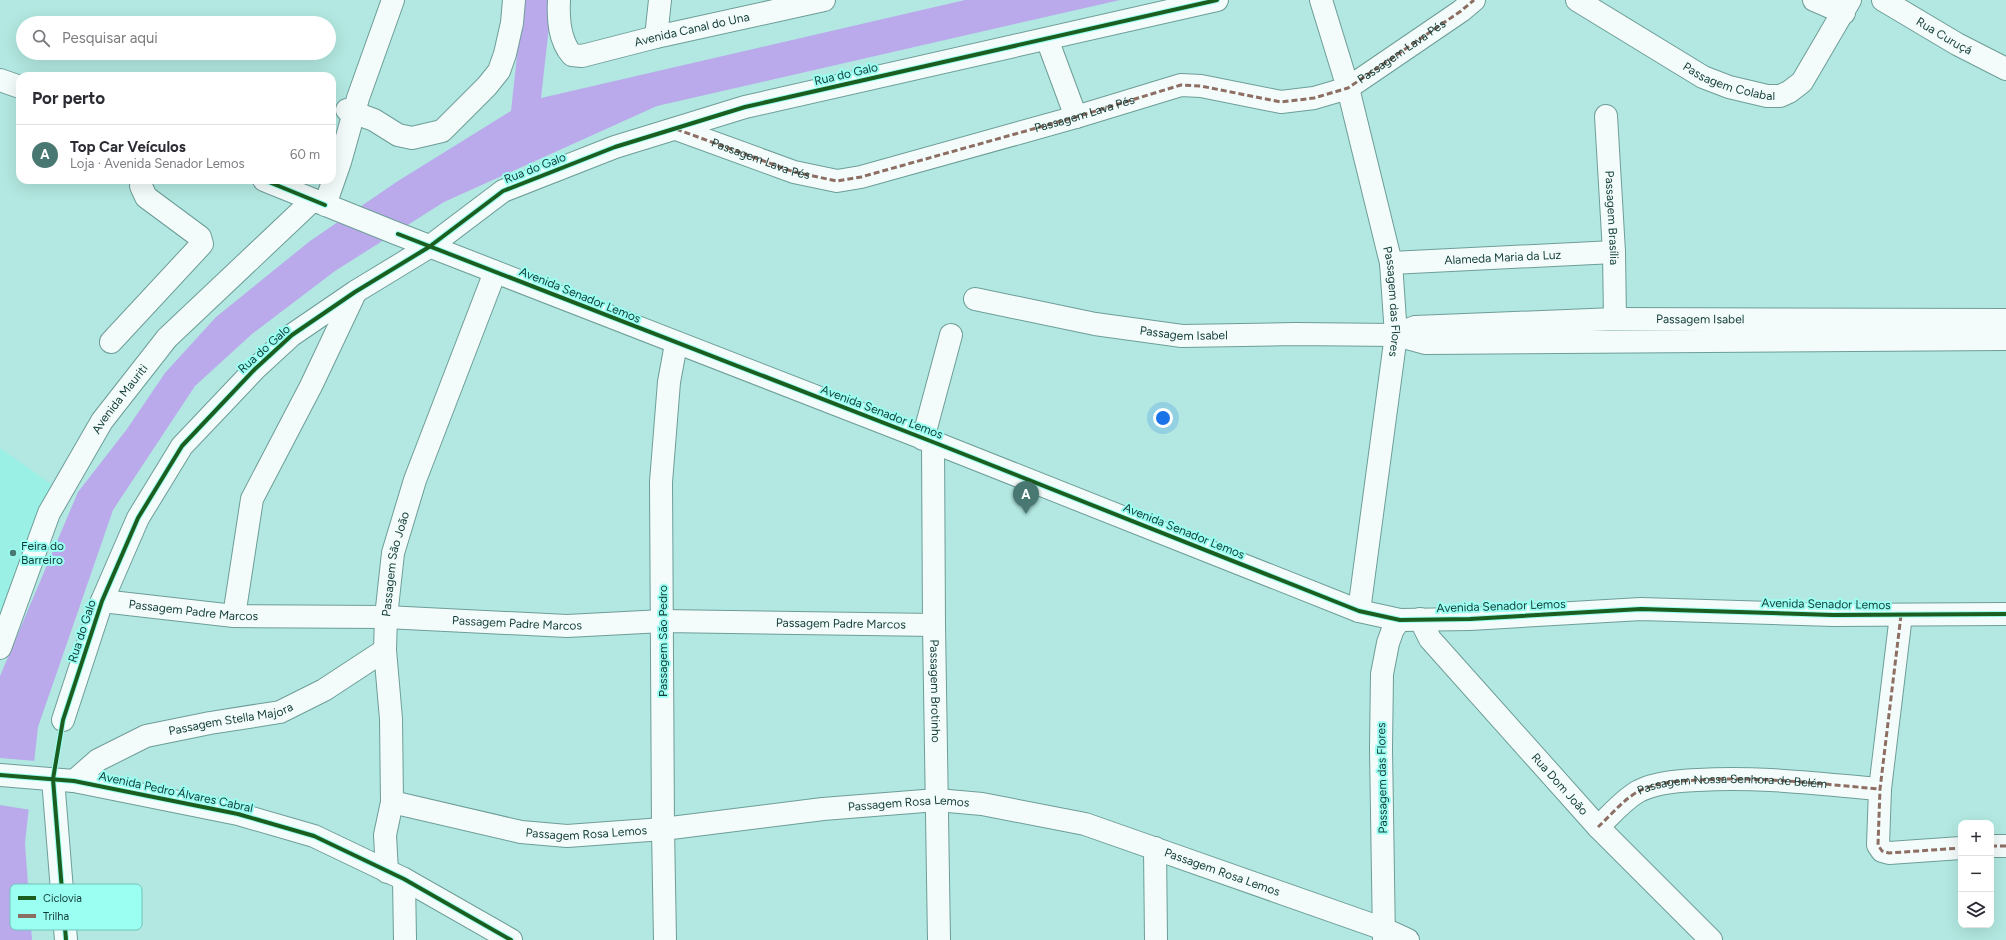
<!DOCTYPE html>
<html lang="pt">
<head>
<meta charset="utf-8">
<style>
	body { margin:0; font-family:Figtree,sans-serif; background:#f2f2f3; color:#2b2b33 }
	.controls { position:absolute; right:12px; bottom:12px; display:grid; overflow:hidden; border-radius:8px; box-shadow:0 4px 16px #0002 }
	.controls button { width:36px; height:36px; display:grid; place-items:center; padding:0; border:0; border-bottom:1px solid #e1e1e2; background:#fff; color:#2b2b33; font:20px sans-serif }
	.you { position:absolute; left:1163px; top:418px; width:14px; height:14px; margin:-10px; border:3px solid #fff; border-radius:50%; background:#1a73e8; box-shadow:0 0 0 6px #1a73e833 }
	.badge { display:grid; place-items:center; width:26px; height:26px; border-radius:50%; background:#497872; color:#fff; font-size:13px; font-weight:700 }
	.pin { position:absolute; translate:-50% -33px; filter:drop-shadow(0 1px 2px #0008) }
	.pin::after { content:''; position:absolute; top:21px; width:14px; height:12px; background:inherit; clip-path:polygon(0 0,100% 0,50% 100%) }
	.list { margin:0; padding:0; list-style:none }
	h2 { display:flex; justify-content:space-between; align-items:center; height:52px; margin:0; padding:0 16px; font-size:17px }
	h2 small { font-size:13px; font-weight:400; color:#7c7c81 }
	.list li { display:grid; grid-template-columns:26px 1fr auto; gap:12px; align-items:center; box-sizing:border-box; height:60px; padding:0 16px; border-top:1px solid #e1e1e2 }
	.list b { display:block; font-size:15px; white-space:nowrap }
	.list p { margin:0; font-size:13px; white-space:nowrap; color:#7c7c81 }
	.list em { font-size:13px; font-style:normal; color:#7c7c81 }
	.icon { flex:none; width:22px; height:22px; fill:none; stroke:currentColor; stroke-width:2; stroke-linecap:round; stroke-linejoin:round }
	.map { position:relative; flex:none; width:2006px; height:940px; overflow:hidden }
	.search { position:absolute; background:#fff; box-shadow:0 4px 16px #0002; left:16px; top:16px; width:320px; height:44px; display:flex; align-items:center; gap:10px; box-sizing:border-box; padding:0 14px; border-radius:22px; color:#7c7c81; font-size:15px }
	.panel { position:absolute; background:#fff; box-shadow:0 4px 16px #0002; left:16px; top:72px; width:320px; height:112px; border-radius:12px }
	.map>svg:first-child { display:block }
	.built { fill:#9af0e5 }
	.water { fill:#baaaec }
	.pier { fill:#b2e8e1 }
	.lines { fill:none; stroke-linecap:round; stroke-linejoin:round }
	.minor-casing { stroke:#6e9d98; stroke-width:24 }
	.major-casing { stroke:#6e9d98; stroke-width:24 }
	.minor { stroke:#f3fcfa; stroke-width:22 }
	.major { stroke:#f3fcfa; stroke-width:22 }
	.quiet { stroke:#8d6e63; stroke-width:3; stroke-dasharray:6 3; stroke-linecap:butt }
	.cycleway-casing { stroke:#9bfff2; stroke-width:6 }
	.cycleway { stroke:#1b5e20; stroke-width:4 }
	.poi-dot { fill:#497872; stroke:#9bfff2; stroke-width:1.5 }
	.labels { text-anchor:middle; stroke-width:4; stroke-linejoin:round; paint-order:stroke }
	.street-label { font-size:12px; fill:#103c37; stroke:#9bfff2 }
	.poi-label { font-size:12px; fill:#103c37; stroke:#9bfff2; text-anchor:start }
	.key { fill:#9bfff2; stroke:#71c4ba; stroke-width:1 }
	.key-label { font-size:11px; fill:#103c37 }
</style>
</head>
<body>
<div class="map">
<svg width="2006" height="940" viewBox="0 0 2006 940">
	<rect width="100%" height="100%" fill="#b2e8e1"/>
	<path class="built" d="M0,448L51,484L0,621Z"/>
	<path class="water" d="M523,0H552L541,98L965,0H1120L657,106L444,202L335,271L252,334L195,386L113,510L38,727L25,843L32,940H0V676L78,492L127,429L165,373L216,317L310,241L398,181L511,111Z"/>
	<path class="pier" d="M0,758L36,761L31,810L0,805Z"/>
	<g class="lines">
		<g class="minor-casing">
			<g id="minor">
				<path id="s1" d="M559,0C558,19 559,40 572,55L582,56L656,37L824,0"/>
				<path id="s2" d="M1321,0L1348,88L1391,263L1396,335L1359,611"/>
				<path id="s3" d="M1577,0L1703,77L1729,87L1767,96H1780L1789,92L1802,82L1850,0"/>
				<path d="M1814,0L1844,13"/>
				<path id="s4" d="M1883,0L1957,44L2006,69"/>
				<path d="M656,37L660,0"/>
				<path d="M1047,39L1076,117"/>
				<path d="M347,110L374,120L398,135L412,138L442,131L487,86L499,71L505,54L512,23L514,0"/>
				<path id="s5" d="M1606,116L1614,252L1615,319"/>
				<path id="s6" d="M676,129L794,172L837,181L861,177L1076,117L1181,85L1201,86L1281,102L1314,98L1348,88L1461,11L1474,0"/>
				<path id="s7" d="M1391,263L1614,252"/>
				<path id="s8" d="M975,299L1095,324L1182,336L1295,334L1396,335L1425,343L2006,339"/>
				<path id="s9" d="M1396,335L1415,327L1615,319L2006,320"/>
				<path d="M111,342L202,244L200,237L146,197L141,186L142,180"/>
				<path d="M923,439L951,335"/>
				<path id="s10" d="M933,442L934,625L939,940"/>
				<path id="s11" d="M102,601L234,616L386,617L567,626L663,621L934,625"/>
				<path d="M1901,615L1880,789L1878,845L1882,851L1889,853L1961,848"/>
				<path d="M234,616L252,499L311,386L355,293"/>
				<path id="s12" d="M1420,619L1430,639L1598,827L1711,940"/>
				<path id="s13" d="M0,648L49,513L102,421L167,338L313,200"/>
				<path d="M63,720L102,601L138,518L182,446L255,369L292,335L355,292L429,247L503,191L615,147L745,107L1217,0"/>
				<path d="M53,779L66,940"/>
				<path id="s14" d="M74,781L98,760L146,736L210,723L280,712L324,690L385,650"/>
				<path id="s15" d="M392,802L521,832L567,836L663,829L823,809L937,800L982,804L1085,824L1384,929L1408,940"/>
				<path id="s16" d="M1598,827C1611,815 1624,799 1639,791C1657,782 1679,781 1698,780C1759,776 1819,784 1880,789"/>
				<path d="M1991,846H2006"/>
				<path d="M1155,848L1156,940"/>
				<path id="s17" d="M387,872L385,835L392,802L391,719L385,650L386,617L393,553L415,480L495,272"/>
				<path d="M404,879L405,940"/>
				<path d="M665,940L663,829L661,482L669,382L676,344"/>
				<path d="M1384,940L1381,748L1382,674L1388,643L1393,629L1400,620"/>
			</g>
		</g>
		<g class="major-casing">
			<path id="major" d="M0,80L20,87
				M264,180L398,234L933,442L1359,611L1400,620L1470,619L1641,609L1833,615L2006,614
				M325,205L340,162L358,98L393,0
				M0,775L74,781L238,814L314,836L404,879L511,940"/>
		</g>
		<use href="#minor" class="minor"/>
		<use href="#major" class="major"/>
		<path class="quiet" d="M676,129L794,172L837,181L861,177L1076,117L1181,85L1201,86L1281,102L1314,98L1348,88L1461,11L1474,0
			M1901,615L1880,789L1878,845L1882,851L1889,853L1961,848
			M1598,827C1611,815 1624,799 1639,791C1657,782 1679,781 1698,780C1759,776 1819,784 1880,789
			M1991,846H2006"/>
		<g class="cycleway-casing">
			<path id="cycleway" d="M264,180L325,205
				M398,234L933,442L1359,611L1400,620L1470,619L1641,609L1833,615L2006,614
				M0,775L74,781L238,814L314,836L404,879L511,940
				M66,940L53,779L63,720L102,601L138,518L182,446L255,369L292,335L355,292L429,247L503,191L615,147L745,107L1217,0"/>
		</g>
		<use href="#cycleway" class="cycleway"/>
	</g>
	<circle class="poi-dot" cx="13" cy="553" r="4"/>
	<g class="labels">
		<g class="street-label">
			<text dy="4" stroke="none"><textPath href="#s1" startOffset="181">Avenida Canal do Una</textPath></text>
			<text dy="4" stroke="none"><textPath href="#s4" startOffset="71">Rua Curuçá</textPath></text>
			<text dy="4" stroke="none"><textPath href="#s6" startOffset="762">Passagem Lava Pés</textPath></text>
			<text transform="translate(846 74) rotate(-13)" y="4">Rua do Galo</text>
			<text dy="4" stroke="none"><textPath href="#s3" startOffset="174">Passagem Colabal</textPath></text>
			<text dy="4" stroke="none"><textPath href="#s6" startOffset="426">Passagem Lava Pés</textPath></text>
			<text dy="4" stroke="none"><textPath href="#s6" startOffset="90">Passagem Lava Pés</textPath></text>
			<text transform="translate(535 168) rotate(-21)" y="4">Rua do Galo</text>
			<text dy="4" stroke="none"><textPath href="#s5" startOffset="102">Passagem Brasília</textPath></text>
			<text dy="4" stroke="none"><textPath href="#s7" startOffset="112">Alameda Maria da Luz</textPath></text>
			<text transform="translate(580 295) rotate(22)" y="4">Avenida Senador Lemos</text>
			<text dy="4" stroke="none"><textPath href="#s2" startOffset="311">Passagem das Flores</textPath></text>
			<text dy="4" stroke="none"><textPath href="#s9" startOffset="306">Passagem Isabel</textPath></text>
			<text dy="4" stroke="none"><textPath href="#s8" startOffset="212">Passagem Isabel</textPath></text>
			<text transform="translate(264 349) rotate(-42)" y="4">Rua do Galo</text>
			<text dy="4" stroke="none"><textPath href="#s13" startOffset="278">Avenida Mauriti</textPath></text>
			<text transform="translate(882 412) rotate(21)" y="4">Avenida Senador Lemos</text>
			<text transform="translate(1184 531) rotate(22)" y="4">Avenida Senador Lemos</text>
			<text dy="4" stroke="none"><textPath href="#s17" startOffset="310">Passagem São João</textPath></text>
			<text transform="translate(1826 604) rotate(1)" y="4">Avenida Senador Lemos</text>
			<text transform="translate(1501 606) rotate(-2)" y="4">Avenida Senador Lemos</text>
			<text dy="4" stroke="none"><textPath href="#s11" startOffset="92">Passagem Padre Marcos</textPath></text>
			<text dy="4" stroke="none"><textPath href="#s11" startOffset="416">Passagem Padre Marcos</textPath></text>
			<text dy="4" stroke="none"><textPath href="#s11" startOffset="740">Passagem Padre Marcos</textPath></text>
			<text transform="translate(82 631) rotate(-72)" y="4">Rua do Galo</text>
			<text transform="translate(663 641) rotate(-90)" y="4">Passagem São Pedro</text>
			<text dy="4" stroke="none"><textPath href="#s10" startOffset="249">Passagem Brotinho</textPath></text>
			<text dy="4" stroke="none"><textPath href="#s14" startOffset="172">Passagem Stella Majora</textPath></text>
			<text transform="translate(1382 778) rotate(-91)" y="4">Passagem das Flores</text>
			<text dy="4" stroke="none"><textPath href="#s12" startOffset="217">Rua Dom João</textPath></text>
			<text dy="4" stroke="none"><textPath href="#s16" startOffset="149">Passagem Nossa Senhora de Belém</textPath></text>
			<text transform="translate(176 792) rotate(12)" y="4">Avenida Pedro Álvares Cabral</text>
			<text dy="4" stroke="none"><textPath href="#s15" startOffset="522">Passagem Rosa Lemos</textPath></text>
			<text dy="4" stroke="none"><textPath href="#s15" startOffset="198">Passagem Rosa Lemos</textPath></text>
			<text dy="4" stroke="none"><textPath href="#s15" startOffset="846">Passagem Rosa Lemos</textPath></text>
		</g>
		<g class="poi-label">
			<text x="21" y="550">Feira do<tspan x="21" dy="14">Barreiro</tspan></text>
		</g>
	</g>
	<rect x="10" y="884" width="132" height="46" rx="6" class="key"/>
	<rect x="18" y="896" width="18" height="4" fill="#1b5e20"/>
	<rect x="18" y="914" width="18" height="4" fill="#8d6e63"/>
	<g class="key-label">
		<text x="43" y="902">Ciclovia</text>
		<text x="43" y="920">Trilha</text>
	</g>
</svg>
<div class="controls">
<button>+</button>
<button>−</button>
<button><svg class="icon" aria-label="layers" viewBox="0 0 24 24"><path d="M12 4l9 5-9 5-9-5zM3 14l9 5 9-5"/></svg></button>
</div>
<div class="you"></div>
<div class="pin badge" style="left:1026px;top:514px">A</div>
<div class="search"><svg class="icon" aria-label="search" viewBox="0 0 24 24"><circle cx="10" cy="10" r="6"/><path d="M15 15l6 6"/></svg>Pesquisar aqui</div>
<section class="panel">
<h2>Por perto<small></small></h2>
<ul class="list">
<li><span class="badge">A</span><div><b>Top Car Veículos</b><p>Loja · Avenida Senador Lemos</p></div><em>60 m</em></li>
</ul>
</section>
</div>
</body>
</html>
